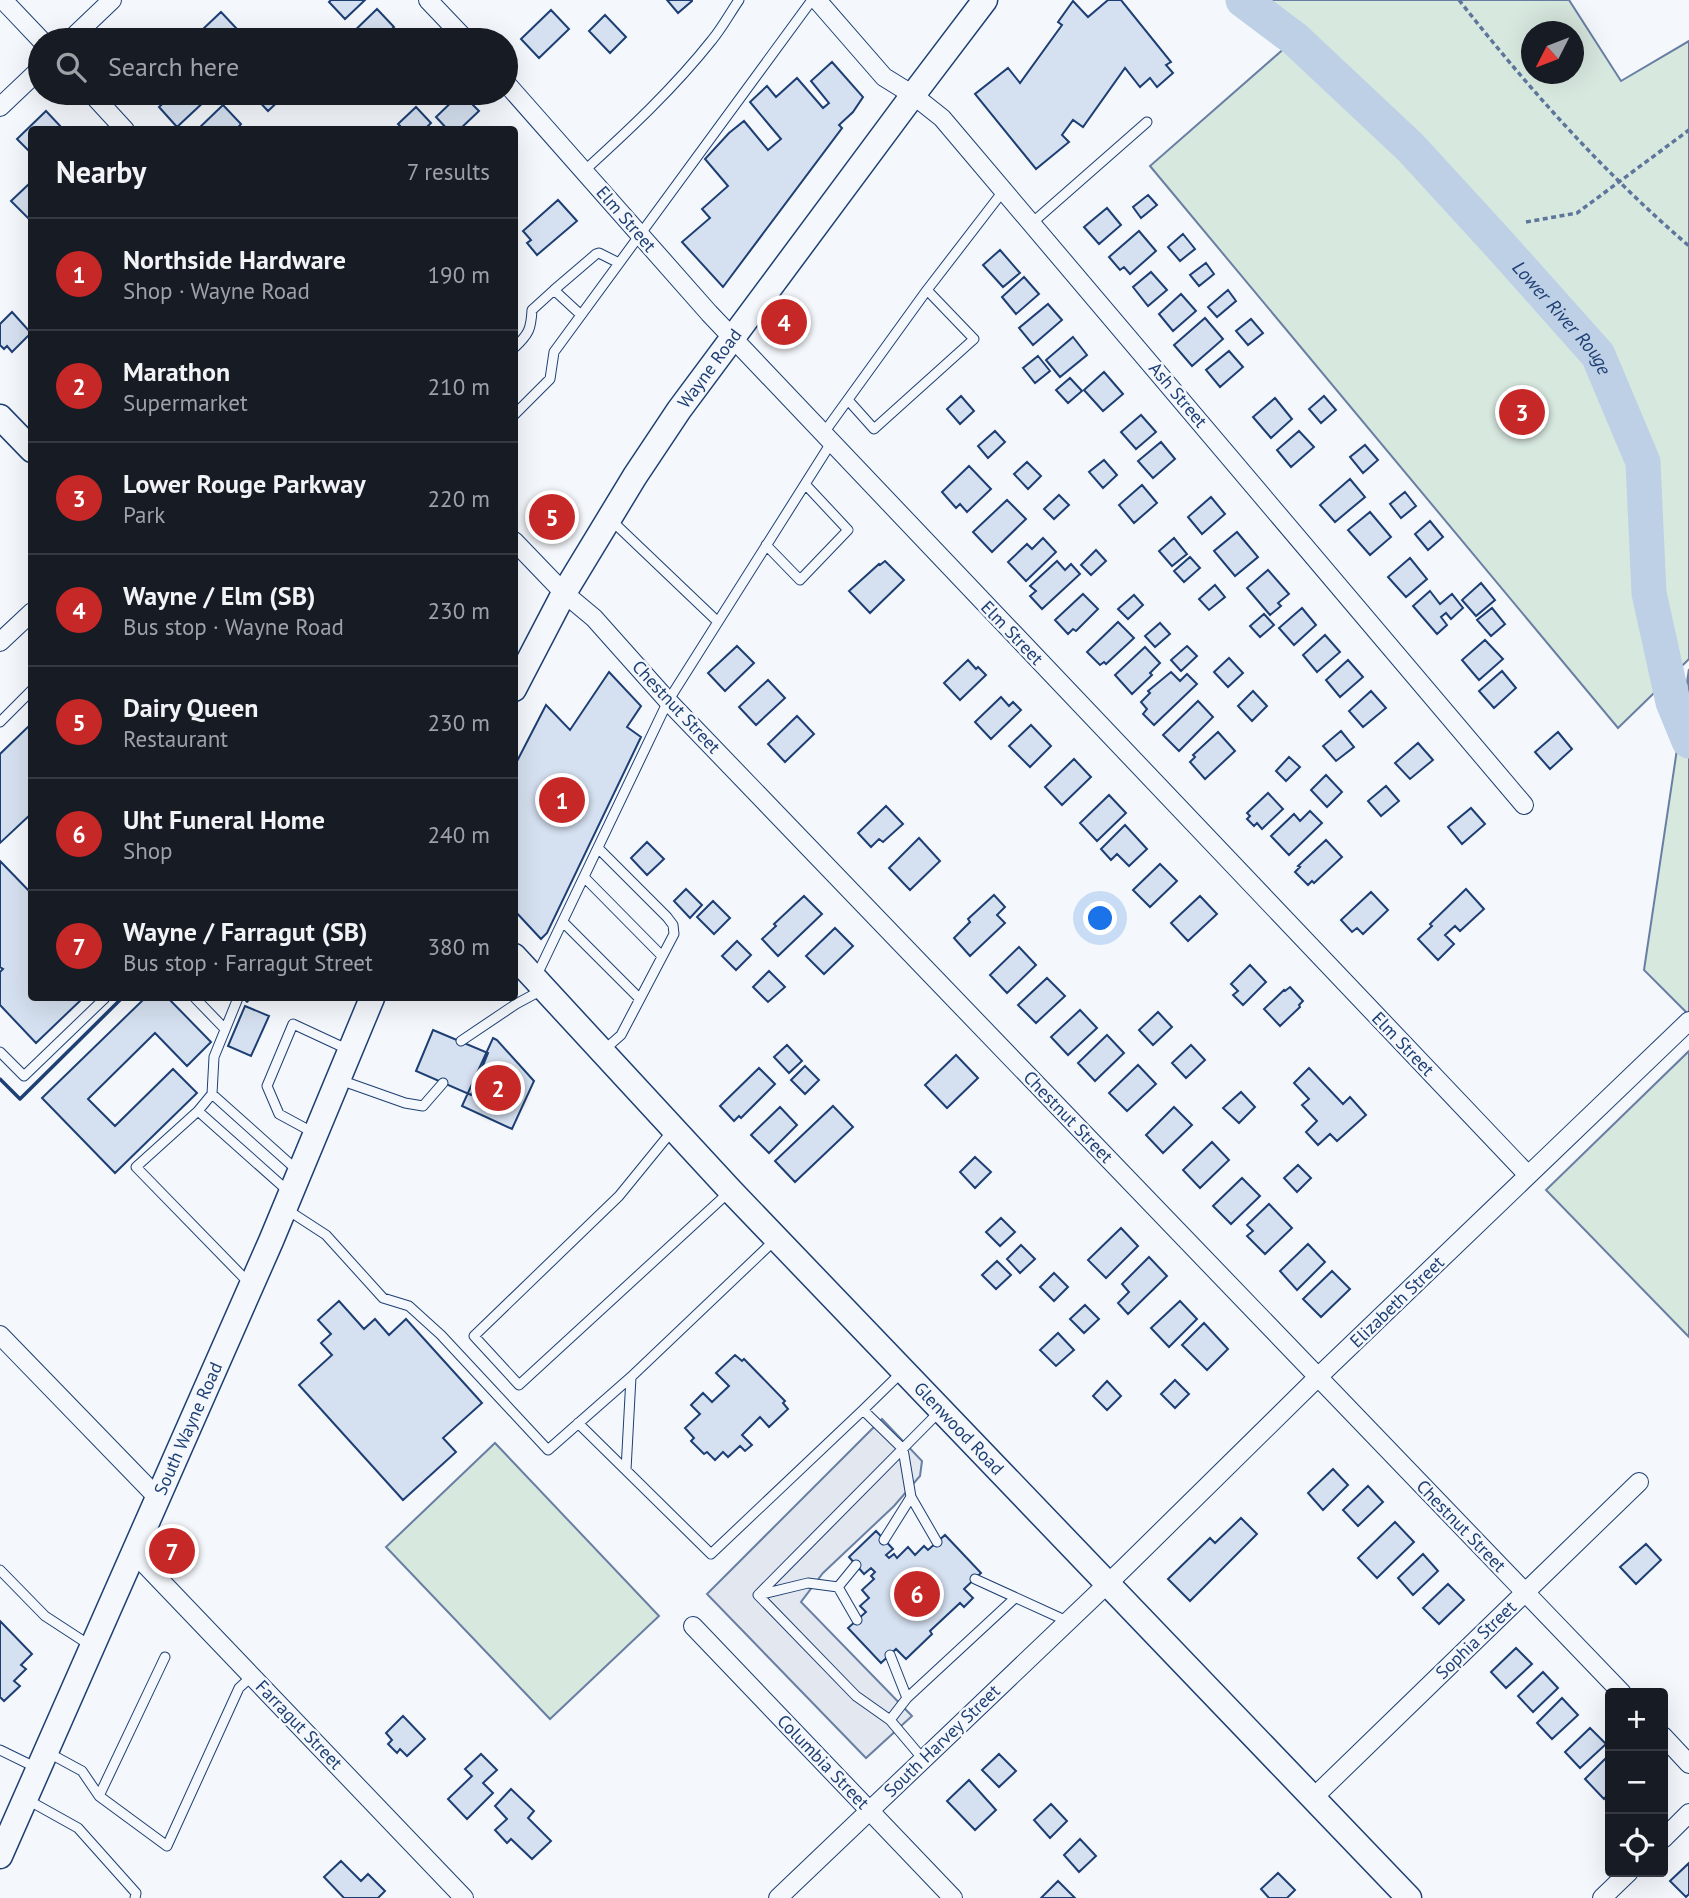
<!DOCTYPE html>
<html lang="en">
<head>
<meta charset="utf-8">
<style>
	body { margin:0; font-family:"PT Sans",sans-serif; background:#20242c; color:#f1f3f6 }
	.controls { position:absolute; right:21px; bottom:21px; display:grid; overflow:hidden; border-radius:7px; box-shadow:0 7px 28px #0002 }
	.controls button { width:63px; height:63px; display:grid; place-items:center; padding:0; border:0; border-bottom:2px solid #363941; background:#171b24; color:#f1f3f6; font:35px sans-serif }
	.compass { position:absolute; left:1521px; top:21px; width:63px; height:63px; border-radius:50%; background:#171b24; box-shadow:0 7px 28px #0002; rotate:228deg }
	.you { position:absolute; left:1101px; top:919px; width:24px; height:24px; margin:-18px; border:5px solid #fff; border-radius:50%; background:#1a73e8; box-shadow:0 0 0 10px #1a73e833 }
	.badge { display:grid; place-items:center; width:46px; height:46px; border-radius:50%; background:#c62828; color:#fff; font-size:23px; font-weight:700 }
	.pin { position:absolute; translate:-50% -50%; border:4px solid #fff; box-shadow:0 2px 7px #0006 }
	.list { margin:0; padding:0; list-style:none }
	h2 { display:flex; justify-content:space-between; align-items:center; height:91px; margin:0; padding:0 28px; font-size:30px }
	h2 small { font-size:23px; font-weight:400; color:#9ea1a6 }
	.list li { display:grid; grid-template-columns:46px 1fr auto; gap:21px; align-items:center; box-sizing:border-box; height:112px; padding:0 28px; border-top:2px solid #363941 }
	.list b { display:block; font-size:26px; white-space:nowrap }
	.list p { margin:0; font-size:23px; white-space:nowrap; color:#9ea1a6 }
	.list em { font-size:23px; font-style:normal; color:#9ea1a6 }
	.icon { flex:none; width:38px; height:38px; fill:none; stroke:currentColor; stroke-width:2; stroke-linecap:round; stroke-linejoin:round }
	.map { position:relative; flex:none; width:1689px; height:1898px; overflow:hidden }
	.search { position:absolute; background:#171b24; box-shadow:0 7px 28px #0002; left:28px; top:28px; width:490px; height:77px; display:flex; align-items:center; gap:18px; box-sizing:border-box; padding:0 24px; border-radius:38px; color:#9ea1a6; font-size:26px }
	.panel { position:absolute; background:#171b24; box-shadow:0 7px 28px #0002; left:28px; top:126px; width:490px; height:875px; border-radius:7px }
	.map>svg:first-child { display:block }
	.green { fill:#d7e8df; stroke:#687fa3; stroke-width:2; fill-rule:evenodd }
	.parking { fill:#e3e8f0; stroke:#687fa3; stroke-width:2 }
	.lines { fill:none; stroke-linecap:round; stroke-linejoin:round }
	.river { stroke:#bed0e5; stroke-width:35 }
	.building { fill:#d5e0f0; stroke:#1d3f73; stroke-width:2 }
	.lane-casing { stroke:#1d3f73; stroke-width:11 }
	.street-casing { stroke:#1d3f73; stroke-width:20 }
	.secondary-casing { stroke:#1d3f73; stroke-width:27 }
	.path { stroke:#5e769c; stroke-width:3.5; stroke-dasharray:5 3.5; stroke-linecap:butt }
	.lane { stroke:#f4f7fb; stroke-width:9 }
	.street { stroke:#f4f7fb; stroke-width:18 }
	.secondary { stroke:#f4f7fb; stroke-width:24 }
	.wall { stroke:#1d3f73; stroke-width:3.5 }
	.labels { text-anchor:middle; stroke-width:5; stroke-linejoin:round; paint-order:stroke }
	.street-label { font-size:18px; fill:#1d3f73; stroke:#f4f7fb }
	.water-label { font-size:19px; font-style:italic; fill:#1d3f73; stroke:#f4f7fb }
</style>
</head>
<body>
<div class="map">
<svg width="1689" height="1898" viewBox="0 0 1689 1898">
	<rect width="100%" height="100%" fill="#f4f7fb"/>
	<path class="green" d="M1243,0H1569L1621,81L1689,41V659L1618,728L1150,166L1295,39ZM1532,32H1574V74H1532Z
		M1689,669V1015L1644,970Z
		M1689,1051V1337L1546,1190Z
		M495,1443L659,1616L550,1719L386,1547Z"/>
	<path class="parking" d="M882,1419L922,1461L920,1476L894,1506L823,1573L801,1602L912,1716L866,1758L707,1594Z"/>
	<g class="lines">
		<path class="river" id="s1" d="M1243,0L1295,39L1411,148L1500,245L1598,355L1643,462L1649,593L1673,702L1689,741"/>
	</g>
	<path class="building" d="M331,0H365L345,19L329,2Z
		M667,0H692V1L678,13Z
		M1108,0H1121L1171,62L1166,65L1173,73L1157,87L1150,78L1140,87L1125,68L1083,127L1073,120L1062,135L1069,142L1036,169L975,94L1008,68L1020,83L1062,25L1058,22L1073,1L1088,17Z
		M377,9L394,27L380,40H345Z
		M551,10L569,29L539,58L521,39Z
		M221,12L236,28L223,40H214L203,29Z
		M605,15L626,37L610,53L589,31Z
		M832,62L863,97L853,112L839,125L842,128L723,287L682,242L710,218L702,209L728,186L705,159L729,133L744,121L768,150L781,139L750,102L767,86L776,97L797,78L823,108L829,103L811,81Z
		M174,93H204L209,97L177,127L159,107Z
		M256,93H285L286,94L268,111L253,95Z
		M461,93L479,111L459,130H448L436,117Z
		M223,105L241,124L236,130H197Z
		M416,107L431,123L424,130H404L398,124Z
		M46,111L63,129L32,130V154L17,139Z
		M29,184L32,187L31,221L11,201Z
		M1148,195L1157,205L1141,218L1133,207Z
		M558,200L577,221L537,255L527,243L531,240L523,231Z
		M1107,208L1121,225L1099,244L1084,227Z
		M1139,231L1156,251L1130,274L1124,267L1120,270L1109,257Z
		M1183,234L1195,249L1180,261L1168,247Z
		M1000,250L1020,273L1003,287L983,265Z
		M1206,263L1214,274L1199,286L1190,275Z
		M1151,272L1167,290L1148,306L1133,287Z
		M1024,277L1039,294L1016,314L1002,297Z
		M1228,290L1236,301L1217,317L1208,307Z
		M1181,294L1196,311L1173,331L1159,314Z
		M1048,304L1062,320L1033,345L1019,328Z
		M12,312L31,333L12,352L7,346L4,349L0,345V324Z
		M1205,318L1223,339L1192,366L1174,345Z
		M1251,319L1263,333L1248,345L1236,331Z
		M1073,337L1087,355L1060,377L1046,360Z
		M1229,351L1243,367L1220,387L1206,370Z
		M1038,356L1050,371L1035,383L1023,368Z
		M1104,372L1123,394L1103,411L1084,390Z
		M1070,378L1082,391L1068,403L1056,390Z
		M961,396L974,411L960,424L947,409Z
		M1324,396L1336,410L1321,423L1309,409Z
		M1275,398L1292,419L1271,438L1253,417Z
		M1141,415L1156,432L1136,449L1121,432Z
		M995,431L1005,442L988,458L978,446Z
		M1299,431L1314,447L1291,467L1277,450Z
		M1161,442L1175,459L1153,478L1138,461Z
		M1365,445L1378,460L1363,473L1350,457Z
		M1104,460L1117,475L1103,488L1089,472Z
		M1027,462L1041,476L1028,489L1014,474Z
		M969,466L991,489L967,512L960,504L956,508L942,492Z
		M1350,479L1365,497L1335,522L1320,505Z
		M1142,485L1157,503L1134,523L1119,505Z
		M1405,492L1416,506L1401,518L1390,504Z
		M1059,495L1069,505L1054,519L1044,509Z
		M1211,497L1225,514L1202,534L1188,517Z
		M1007,500L1026,519L992,552L973,532Z
		M1370,512L1391,537L1370,555L1348,530Z
		M1430,521L1443,537L1428,550L1415,534Z
		M1237,532L1258,557L1235,576L1214,551Z
		M1043,538L1056,552L1026,581L1008,562L1027,544L1032,549Z
		M1174,538L1187,554L1172,566L1159,551Z
		M1096,550L1106,561L1091,575L1081,565Z
		M1190,557L1200,568L1184,582L1174,571Z
		M1410,558L1427,579L1406,597L1388,577Z
		M885,561L904,580L870,613L849,591L879,564L880,565Z
		M1057,561L1065,570L1071,564L1080,574L1042,609L1030,596L1036,591L1030,586Z
		M1268,570L1289,594L1278,603L1281,606L1270,615L1247,588Z
		M1481,583L1495,600L1476,616L1462,600Z
		M1215,585L1225,597L1209,610L1199,599Z
		M1430,591L1440,604L1452,594L1463,608L1451,619L1446,613L1441,617L1447,625L1437,634L1413,606Z
		M1083,594L1098,609L1076,631L1073,629L1068,634L1055,620Z
		M1134,595L1143,605L1128,619L1118,609Z
		M1302,608L1316,625L1294,645L1279,628Z
		M1492,608L1505,624L1491,636L1477,620Z
		M1264,614L1274,625L1260,637L1250,626Z
		M1118,622L1134,638L1106,664L1104,662L1100,665L1087,652Z
		M1160,623L1170,634L1155,647L1145,636Z
		M1325,635L1340,652L1317,672L1303,655Z
		M1485,640L1503,659L1479,680L1462,660Z
		M737,646L754,663L725,691L708,673Z
		M1187,646L1197,656L1181,671L1171,660Z
		M1145,647L1160,663L1150,673L1152,675L1132,694L1115,675Z
		M1229,658L1243,673L1228,687L1214,672Z
		M968,660L976,669L978,667L986,675L960,700L944,683Z
		M1348,660L1363,677L1340,697L1326,680Z
		M1502,671L1516,688L1494,708L1479,691Z
		M609,672L641,706L627,727L641,737L547,933L541,939L514,910V767L546,705L570,730Z
		M1171,672L1180,681L1187,674L1197,684L1154,725L1143,714L1147,709L1141,702L1150,693L1148,691Z
		M768,680L785,698L756,725L739,707Z
		M1253,691L1267,706L1252,721L1238,706Z
		M1371,691L1386,708L1363,727L1349,711Z
		M1001,697L1009,706L1013,702L1021,710L991,739L975,722Z
		M1198,701L1213,717L1179,751L1163,735Z
		M797,716L814,734L785,762L768,744Z
		M32,723V813L0,843V754Z
		M1031,725L1051,746L1030,767L1009,746Z
		M1341,731L1354,747L1336,761L1323,746Z
		M1218,732L1235,751L1205,779L1190,762L1195,757L1193,755Z
		M1558,732L1572,749L1550,769L1535,752Z
		M1418,743L1433,760L1410,779L1395,763Z
		M1289,757L1300,767L1286,781L1276,771Z
		M1074,759L1091,777L1062,805L1045,787Z
		M1326,775L1342,792L1327,807L1311,790Z
		M1386,786L1399,801L1381,816L1368,801Z
		M1268,793L1283,809L1262,829L1257,823L1254,826L1247,819L1250,816L1247,813Z
		M1109,795L1126,813L1097,841L1080,823Z
		M886,806L903,824L883,842L879,839L871,847L858,833Z
		M1471,808L1485,824L1462,844L1448,827Z
		M1310,811L1322,823L1289,855L1271,836L1294,814L1300,821Z
		M1125,825L1147,849L1129,866L1117,854L1111,860L1101,849Z
		M919,838L940,861L910,890L889,868Z
		M1326,840L1342,857L1314,883L1312,881L1308,885L1295,872L1300,867L1298,866Z
		M647,842L664,859L647,875L631,858Z
		M0,861L32,894V998H83L36,1043L0,1005V972L3,969L0,967Z
		M1160,864L1177,881L1150,907L1133,890Z
		M686,889L702,905L690,918L674,901Z
		M1466,889L1484,909L1460,931L1455,926L1445,935L1454,944L1438,960L1418,939L1432,926L1430,924Z
		M1371,892L1388,910L1363,934L1357,928L1352,932L1341,920Z
		M994,895L1005,907L997,915L1005,923L970,956L954,938L970,922L968,919Z
		M804,896L822,914L778,956L762,939L776,926L774,924Z
		M1200,896L1217,914L1188,941L1171,923Z
		M713,901L730,918L714,934L697,917Z
		M835,928L853,946L824,974L806,956Z
		M737,941L751,955L736,970L722,956Z
		M1019,947L1036,965L1007,993L990,975Z
		M1250,965L1266,982L1243,1005L1233,995L1238,991L1231,984Z
		M769,971L785,987L768,1002L753,987Z
		M1047,978L1065,996L1036,1023L1018,1005Z
		M1290,987L1303,1001L1299,1005L1300,1007L1280,1026L1264,1009L1284,990L1285,991Z
		M145,998H168L211,1042L187,1066L155,1033L88,1099L115,1126L173,1069L197,1093L115,1173L42,1098Z
		M245,1006L269,1016L251,1056L228,1046Z
		M1080,1010L1097,1028L1068,1055L1051,1037Z
		M1158,1012L1172,1027L1153,1045L1139,1030Z
		M433,1030L488,1053L471,1095L416,1071Z
		M1107,1035L1124,1053L1095,1081L1078,1063Z
		M493,1038L497,1040L534,1081L512,1129L462,1106Z
		M787,1045L802,1061L789,1073L774,1057Z
		M1191,1045L1205,1060L1186,1078L1172,1063Z
		M956,1055L978,1078L947,1108L925,1085Z
		M1138,1065L1156,1084L1127,1111L1109,1093Z
		M805,1066L819,1080L805,1094L791,1080Z
		M759,1068L775,1084L741,1118L739,1116L734,1121L720,1106Z
		M1309,1068L1343,1104L1350,1097L1366,1115L1337,1141L1330,1134L1318,1145L1306,1132L1317,1121L1302,1105L1309,1099L1294,1083Z
		M1241,1092L1255,1107L1239,1123L1223,1108Z
		M833,1106L853,1127L795,1182L775,1161Z
		M780,1107L797,1125L769,1153L751,1135Z
		M1174,1107L1192,1125L1163,1153L1146,1135Z
		M1212,1142L1229,1160L1200,1188L1183,1170Z
		M975,1157L991,1172L975,1188L960,1172Z
		M1298,1165L1311,1178L1297,1192L1284,1178Z
		M1242,1178L1260,1196L1231,1224L1213,1206Z
		M1269,1204L1292,1228L1265,1254L1247,1236L1253,1231L1247,1225Z
		M1001,1218L1015,1232L1000,1246L986,1232Z
		M1121,1228L1138,1246L1106,1278L1088,1260Z
		M1308,1244L1325,1262L1297,1290L1280,1271Z
		M1021,1245L1035,1259L1020,1273L1007,1259Z
		M1149,1257L1167,1276L1128,1314L1118,1303L1129,1292L1122,1284Z
		M997,1261L1011,1275L996,1289L982,1275Z
		M1332,1271L1350,1289L1321,1317L1303,1299Z
		M1054,1273L1068,1287L1054,1301L1040,1287Z
		M339,1301L364,1329L375,1319L389,1335L406,1319L482,1403L443,1438L456,1452L403,1500L299,1385L332,1355L321,1343L331,1334L318,1320Z
		M1180,1301L1197,1319L1169,1347L1151,1328Z
		M1085,1305L1099,1319L1084,1333L1070,1319Z
		M1204,1323L1228,1349L1207,1370L1182,1345Z
		M1058,1333L1074,1350L1056,1366L1040,1350Z
		M735,1355L742,1361L744,1359L785,1401L783,1403L788,1409L769,1427L760,1417L742,1435L752,1445L745,1451L740,1446L728,1457L723,1452L715,1460L707,1452L704,1454L691,1441L694,1438L685,1428L700,1414L691,1405L703,1393L712,1402L729,1386L716,1373Z
		M1175,1380L1189,1394L1175,1408L1161,1394Z
		M1107,1381L1121,1396L1107,1410L1093,1396Z
		M1333,1469L1348,1485L1323,1510L1308,1493Z
		M1368,1486L1383,1502L1358,1526L1343,1510Z
		M1241,1518L1257,1534L1190,1601L1168,1579L1210,1538L1215,1543Z
		M1395,1522L1414,1542L1377,1578L1358,1558Z
		M876,1531L893,1549L886,1555L889,1558L894,1554L897,1558L908,1547L915,1555L924,1546L928,1550L945,1535L981,1573L964,1589L973,1598L964,1607L960,1603L930,1631L932,1634L906,1659L896,1649L881,1663L848,1628L866,1612L860,1606L869,1598L862,1590L874,1579L871,1576L875,1572L871,1568L864,1574L849,1557Z
		M1646,1544L1661,1560L1636,1584L1620,1567Z
		M1423,1554L1438,1571L1413,1595L1398,1578Z
		M1448,1584L1464,1600L1439,1624L1423,1608Z
		M0,1621L32,1654L21,1665L26,1669L14,1681L20,1686L4,1701L0,1697Z
		M1516,1648L1532,1664L1506,1688L1491,1672Z
		M1543,1672L1558,1688L1533,1712L1518,1696Z
		M1562,1698L1578,1715L1552,1739L1537,1723Z
		M403,1716L425,1739L407,1756L400,1749L397,1753L388,1744L392,1740L386,1733Z
		M1590,1728L1606,1744L1580,1768L1565,1752Z
		M481,1754L497,1770L483,1783L493,1793L467,1819L448,1799L472,1776L465,1769Z
		M999,1754L1016,1771L999,1787L982,1770Z
		M1610,1754V1792L1604,1799L1585,1779Z
		M969,1780L996,1810L975,1830L947,1801Z
		M511,1789L534,1811L528,1818L551,1841L532,1859L511,1839L507,1843L495,1830L507,1819L495,1806Z
		M1051,1804L1067,1821L1050,1838L1034,1820Z
		M1080,1839L1096,1856L1079,1872L1064,1855Z
		M341,1861L361,1881L368,1874L385,1891L378,1898H344L324,1877Z
		M1689,1863V1894L1686,1897L1670,1881Z
		M1278,1873L1295,1890L1287,1898H1269L1261,1889Z
		M1058,1881L1075,1898H1041Z"/>
	<g class="lines">
		<g class="lane-casing">
			<path id="lane" d="M584,171C629,130 674,88 712,40C722,28 730,13 739,0
				M1032,223L1147,122
				M581,315L554,290L596,254L599,253L619,263
				M514,348C529,334 531,329 532,310L554,290
				M848,400L874,429L974,339L927,290
				M514,415L550,379L554,352L812,0
				M823,434L927,290L1004,190
				M610,519L718,622
				M766,545L800,580L848,530L805,484
				M0,722L32,690
				M598,848L667,917L673,925L674,934L621,1035L603,1051
				M584,877L662,956
				M563,922L640,999
				M536,977L668,701L831,443
				M195,998L225,1029
				M461,1041L516,1004L542,990
				M0,1052L24,1076L105,998
				M340,1080L405,1103L423,1106L443,1083
				M212,1094L214,1057L238,998
				M198,1111L136,1167L250,1284
				M672,1131L619,1196L474,1336L519,1385L728,1193
				M314,1133L279,1114L267,1086L293,1024L349,1050
				M289,1192L198,1111L212,1094L298,1171
				M286,1209L326,1235L383,1298L409,1306L441,1335L548,1450L631,1377L776,1239
				M863,1410L902,1372
				M578,1423L711,1554L863,1410L903,1449L911,1497L937,1542
				M626,1470L631,1377
				M884,1540L911,1497
				M856,1565L838,1587L857,1620
				M0,1570L45,1616L91,1646
				M975,1579L1067,1621
				M758,1595L808,1583L838,1587
				M890,1655L907,1698L890,1720
				M907,1698L1015,1598
				M0,1750L37,1768
				M47,1752L82,1771L99,1796L167,1846L239,1688L252,1676
				M923,1759L890,1720L856,1696L758,1595L939,1412
				M99,1796L165,1657
				M26,1799L78,1828L136,1893L135,1898"/>
		</g>
		<g class="street-casing">
			<path id="street" d="M3,0L41,40
				M428,0L466,40
				M817,0L884,77L913,95L942,118L1524,805
				M70,40L112,0
				M506,83L709,313L1528,1175
				M91,93L125,130
				M0,107L40,69
				M514,541L564,593L594,618L668,701L1622,1693
				M0,642L32,612
				M0,1335L158,1498
				M134,1553L464,1898
				M693,1626L953,1898
				M1663,1736L1689,1764
				M1313,1798L1639,1482
				M1663,1839L1689,1813
				M778,1898L1123,1569L1317,1378L1689,1021
				M1602,1898L1629,1872"/>
		</g>
		<g class="secondary-casing">
			<g id="secondary">
				<path d="M0,417L32,450"/>
				<path id="s2" d="M514,689L564,593L635,476L679,410L913,95L985,0"/>
				<path id="s3" d="M514,956L731,1191L1409,1898"/>
				<path id="s4" d="M0,1856L271,1241L372,998"/>
			</g>
		</g>
		<path class="path" d="M1459,0C1528,88 1604,173 1689,246
			M1526,222L1577,213L1689,130"/>
		<use href="#lane" class="lane"/>
		<use href="#street" class="street"/>
		<use href="#secondary" class="secondary"/>
		<path class="wall" d="M247,1001L249,998
			M0,1079L20,1099L122,998"/>
	</g>
	<g class="labels">
		<g class="street-label">
			<text transform="translate(626 219) rotate(49)" y="6">Elm Street</text>
			<text dy="6" stroke="none"><textPath href="#s2" startOffset="376">Wayne Road</textPath></text>
			<text transform="translate(1178 395) rotate(50)" y="6">Ash Street</text>
			<text transform="translate(1012 633) rotate(46)" y="6">Elm Street</text>
			<text transform="translate(676 707) rotate(47)" y="6">Chestnut Street</text>
			<text transform="translate(1403 1044) rotate(46)" y="6">Elm Street</text>
			<text transform="translate(1068 1117) rotate(46)" y="6">Chestnut Street</text>
			<text transform="translate(1397 1302) rotate(-44)" y="6">Elizabeth Street</text>
			<text dy="6" stroke="none"><textPath href="#s4" startOffset="467">South Wayne Road</textPath></text>
			<text dy="6" stroke="none"><textPath href="#s3" startOffset="649">Glenwood Road</textPath></text>
			<text transform="translate(1461 1526) rotate(46)" y="6">Chestnut Street</text>
			<text transform="translate(1476 1640) rotate(-44)" y="6">Sophia Street</text>
			<text transform="translate(299 1725) rotate(46)" y="6">Farragut Street</text>
			<text transform="translate(942 1741) rotate(-44)" y="6">South Harvey Street</text>
			<text transform="translate(823 1762) rotate(46)" y="6">Columbia Street</text>
		</g>
		<g class="water-label">
			<text dy="7" stroke="none"><textPath href="#s1" startOffset="452">Lower River Rouge</textPath></text>
		</g>
	</g>
</svg>
<div class="controls">
<button>+</button>
<button>−</button>
<button><svg class="icon" aria-label="locate" viewBox="0 0 24 24"><circle cx="12" cy="12" r="6"/><path d="M12 2v4M12 18v4M2 12h4M18 12h4"/></svg></button>
</div>
<svg class="compass" viewBox="-18 -18 36 36"><path d="M0-13l5 13h-10z" fill="#e53935"/><path d="M0 13l5-13h-10z" fill="#9ea1a6"/></svg>
<div class="you"></div>
<div class="pin badge" style="left:562px;top:800px">1</div>
<div class="pin badge" style="left:498px;top:1088px">2</div>
<div class="pin badge" style="left:1522px;top:412px">3</div>
<div class="pin badge" style="left:784px;top:322px">4</div>
<div class="pin badge" style="left:552px;top:517px">5</div>
<div class="pin badge" style="left:917px;top:1594px">6</div>
<div class="pin badge" style="left:172px;top:1551px">7</div>
<div class="search"><svg class="icon" aria-label="search" viewBox="0 0 24 24"><circle cx="10" cy="10" r="6"/><path d="M15 15l6 6"/></svg>Search here</div>
<section class="panel">
<h2>Nearby<small>7 results</small></h2>
<ul class="list">
<li><span class="badge">1</span><div><b>Northside Hardware</b><p>Shop · Wayne Road</p></div><em>190 m</em></li>
<li><span class="badge">2</span><div><b>Marathon</b><p>Supermarket</p></div><em>210 m</em></li>
<li><span class="badge">3</span><div><b>Lower Rouge Parkway</b><p>Park</p></div><em>220 m</em></li>
<li><span class="badge">4</span><div><b>Wayne / Elm (SB)</b><p>Bus stop · Wayne Road</p></div><em>230 m</em></li>
<li><span class="badge">5</span><div><b>Dairy Queen</b><p>Restaurant</p></div><em>230 m</em></li>
<li><span class="badge">6</span><div><b>Uht Funeral Home</b><p>Shop</p></div><em>240 m</em></li>
<li><span class="badge">7</span><div><b>Wayne / Farragut (SB)</b><p>Bus stop · Farragut Street</p></div><em>380 m</em></li>
</ul>
</section>
</div>
</body>
</html>
